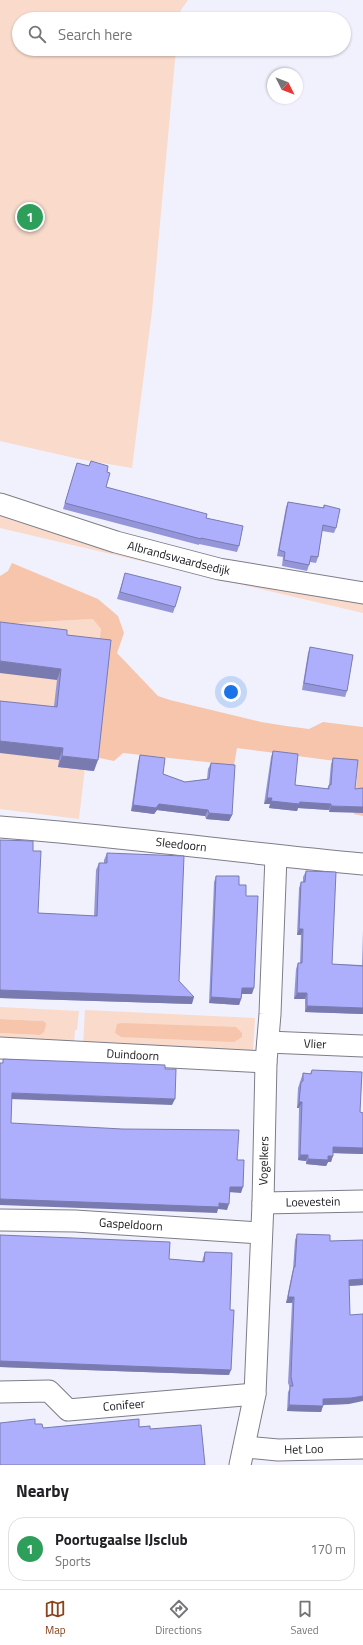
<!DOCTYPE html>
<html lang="en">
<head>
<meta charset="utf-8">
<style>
	body { margin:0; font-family:"Titillium Web",sans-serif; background:#f6f6f6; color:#202124 }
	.compass { position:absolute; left:267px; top:68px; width:36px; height:36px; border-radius:50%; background:#fff; box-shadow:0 1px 3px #0004; rotate:132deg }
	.you { position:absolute; left:231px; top:692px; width:14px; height:14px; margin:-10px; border:3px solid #fff; border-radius:50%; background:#1a73e8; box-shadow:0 0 0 6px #1a73e833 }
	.badge { display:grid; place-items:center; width:26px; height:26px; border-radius:50%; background:#89441b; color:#fff; font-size:13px; font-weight:700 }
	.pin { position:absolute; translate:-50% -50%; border:2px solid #fff; box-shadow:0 1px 4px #0006 }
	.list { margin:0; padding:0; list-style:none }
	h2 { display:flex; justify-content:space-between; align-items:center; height:52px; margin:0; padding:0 16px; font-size:17px }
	h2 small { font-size:13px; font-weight:400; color:#757577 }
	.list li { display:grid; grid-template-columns:26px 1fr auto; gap:12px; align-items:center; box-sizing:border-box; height:64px; margin:0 8px 8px; padding:0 8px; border:1px solid #e0e0e0; border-radius:16px }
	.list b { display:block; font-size:15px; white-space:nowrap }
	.list p { margin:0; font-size:13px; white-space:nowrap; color:#757577 }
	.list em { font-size:13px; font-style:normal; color:#757577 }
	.icon { flex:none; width:22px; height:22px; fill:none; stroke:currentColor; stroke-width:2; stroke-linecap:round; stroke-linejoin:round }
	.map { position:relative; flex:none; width:363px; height:1465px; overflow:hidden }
	.search { position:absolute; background:#fff; box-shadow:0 1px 3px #0004; left:12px; right:12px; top:12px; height:44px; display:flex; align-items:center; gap:10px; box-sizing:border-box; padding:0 14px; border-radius:22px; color:#757577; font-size:15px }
	.sheet { height:124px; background:#fff }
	nav { display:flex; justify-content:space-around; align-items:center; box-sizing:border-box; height:56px; border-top:1px solid #e0e0e0; background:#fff; font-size:11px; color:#757577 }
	nav a { display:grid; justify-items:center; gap:2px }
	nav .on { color:#89441b }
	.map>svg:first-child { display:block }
	.green { fill:#f9dacb }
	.water { fill:#f6c5ac }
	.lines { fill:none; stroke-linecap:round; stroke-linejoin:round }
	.minor-casing { stroke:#7d7d88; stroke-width:23 }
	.minor { stroke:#fff; stroke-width:21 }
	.wall { fill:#9596d9 }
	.shaded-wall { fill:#797ab0 }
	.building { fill:#adaffc; stroke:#797ab0 }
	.labels { text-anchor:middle; stroke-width:3.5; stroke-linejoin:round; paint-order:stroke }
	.street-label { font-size:12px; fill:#18181c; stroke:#fff }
</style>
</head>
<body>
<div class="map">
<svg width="363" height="1465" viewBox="0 0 363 1465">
	<rect width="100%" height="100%" fill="#f0f1fc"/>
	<path class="green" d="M0,0H188L181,10L180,19H19V49H176L152,311L132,468L79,459L0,441Z
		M0,511L363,601V613L0,528Z
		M94,619L101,629L79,819L0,809V624Z
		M0,1007L79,1011L77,1030H75L74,1045L0,1042V1033L40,1035L46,1029V1024L43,1021L0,1019Z
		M85,1010L255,1018L253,1050L249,1052L83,1046Z"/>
	<path class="water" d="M12,563L98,599L118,616L124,633L117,653L158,696L170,700L261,722L286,726L309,729L323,722L363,727V816L354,814L358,764L237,748L234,765L123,753L114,761L85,755L101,629L93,619L0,624V576L8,571Z
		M0,1019L43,1021L46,1023C46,1029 45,1032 40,1035L0,1033Z
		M122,1023L236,1027L242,1033V1037L234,1042L121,1037L115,1033L117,1024Z"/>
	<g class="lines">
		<g class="minor-casing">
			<g id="minor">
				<path id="s1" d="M0,504L116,542L219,569L363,593"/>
				<path id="s2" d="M0,827C121,836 242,853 363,864"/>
				<path id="s3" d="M268,1042L363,1046"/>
				<path id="s4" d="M0,1048L266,1062"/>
				<path id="s5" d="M263,1203L363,1201"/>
				<path id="s6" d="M0,1220L75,1221L261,1233"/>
				<path id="s7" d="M0,1392L49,1391L68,1410L255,1394"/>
				<path id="s8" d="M245,1447L278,1450L363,1448"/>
				<path id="s9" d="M240,1465L255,1394L263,1203L266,1062L270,1014L276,856"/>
			</g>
		</g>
		<use href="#minor" class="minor"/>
	</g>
	<path class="wall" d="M91,461L107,472L106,487L206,518L239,546L237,552L199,544V545L63,509L77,463L89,466Z
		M288,502L323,508L324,505L336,528L334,533L322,531L318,557L316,563L310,562L307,571L282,566L283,557L277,556L286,507Z
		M125,573L175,607L173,613L117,599Z
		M67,635L94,771L58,767L59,760L54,706L57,680Z
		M310,647L347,691L345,697L302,690L308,653Z
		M273,751L295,785L327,789L329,785L331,764L333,758L358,760L329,812V810L298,808L297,811L269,808L270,804H264L271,757Z
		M140,755L163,774L185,782L207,779L208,769L211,763L232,815L229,821L206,819L205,816L157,810L154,814L131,811L138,762Z
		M33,851L38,913L94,916L96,870L99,863H104V860L107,853L192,1004L0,998Z
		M306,871L332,964L362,965L363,930V1014L305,1012V999H294L296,969L298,963H300L301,935H297L299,888L301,882H303V877Z
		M216,876L239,885L246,896L252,994H242L241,999L239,1005L209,1003L214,882Z
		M312,1070L360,1112L363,1154L333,1153L331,1162H328L326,1166L306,1164V1161L298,1160L299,1108H297L298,1088L303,1073L310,1074Z
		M297,1234L330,1241L363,1240V1285L349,1286V1404L323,1405L321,1412L287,1411L288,1392L290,1388L288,1383L292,1303H286L292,1273L293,1269L295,1240Z
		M0,1235L169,1259L202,1262L203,1258L205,1252L230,1310L229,1375L0,1367Z"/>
	<path class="shaded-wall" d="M0,661L61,669L57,680L0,673Z
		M0,741L63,748L59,760L0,753Z
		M62,756L98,760L94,771L58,767Z
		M267,798H272L270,804H264Z
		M271,801L300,802L331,804L329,810L298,808L297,811L269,808Z
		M159,804L208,810L205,816L157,810L154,814L131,811L133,805Z
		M331,806L363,807V813L329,812Z
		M209,813L232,815L229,821L206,819Z
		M299,929H303L301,935H297Z
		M242,988H254L252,994H240Z
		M0,990L194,997L192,1004L0,998Z
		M297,993H307L305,999H294Z
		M211,997L241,999L239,1005L209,1003Z
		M307,1006L363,1008V1014L305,1012Z
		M12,1093L175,1099L172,1105L10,1099Z
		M299,1102H302L299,1108H297Z
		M333,1147L363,1148V1154L331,1153Z
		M300,1155H308L306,1161L298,1160Z
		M328,1156H333L331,1162H328L326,1166L306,1164L308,1159Z
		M230,1187H243L241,1193L228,1192Z
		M0,1199L219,1203L229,1204L227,1210L218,1209L217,1213L0,1205Z
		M363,1279V1285L347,1286L349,1280Z
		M288,1297H294L292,1303H286Z
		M0,1361L231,1370L229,1375L0,1367Z
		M363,1396V1401L349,1404L321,1405L323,1399Z
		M289,1405L323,1406L321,1412L287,1411Z"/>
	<path class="building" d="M91,461L108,466L107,472L110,473L106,487L207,514L206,518L243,526L239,546L201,538V539L65,503L77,463L89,466Z
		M288,502L324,508V505L340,509L336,528L323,525L318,557L311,556L309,565L284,560L285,552L279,550Z
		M125,573L181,587L175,607L120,592Z
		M0,622L67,630V635L111,640L98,760L62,756L63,748L0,741V701L57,707L61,669L0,661Z
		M310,647L353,655L347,691L304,683Z
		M273,751L298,754L295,785L329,789V785H331L333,758L358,760L355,789L363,788V807L331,806V804L300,802L299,804L271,801L272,798H267Z
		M140,755L165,758L163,774L185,782L209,779L211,763L235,765L232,815L209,813L208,810L159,804L156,808L133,805Z
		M0,840L33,841V851H41L38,913L97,916L99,863H107V853L184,856L179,981L194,997L0,990Z
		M306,871L336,872L332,964L363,966V1008L307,1006V993H297L298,963H302L303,929H299L301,882H305Z
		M216,876H239V885H246V896H258L254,988H242L241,999L211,997Z
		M3,1059L165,1065V1069H176L175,1099L12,1093L11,1123L122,1129L239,1130L237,1160H244L243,1187H230L229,1204L219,1203V1207L0,1199V1063H3Z
		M312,1070L362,1072L360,1112L363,1113V1148L333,1147V1156H328V1160L308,1159V1155H300L302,1102H299L301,1082L303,1081V1073L311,1074Z
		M297,1234L330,1235V1241L363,1240V1279L349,1280L350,1315L363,1314V1396L351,1398L323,1399V1406L289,1405L290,1386H293L291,1377L294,1297H288L294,1267H295Z
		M0,1235L170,1242L169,1259L204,1262L205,1252L232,1253L230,1310H234L231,1370L0,1361Z
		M35,1419V1424H42L43,1428L139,1419V1427L150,1426V1429L201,1425L205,1465H0V1423Z"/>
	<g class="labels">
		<g class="street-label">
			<text dy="4" stroke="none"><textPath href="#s1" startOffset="187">Albrandswaardsedijk</textPath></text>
			<text dy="4" stroke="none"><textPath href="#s2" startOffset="182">Sleedoorn</textPath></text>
			<text dy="4" stroke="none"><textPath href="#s3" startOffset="47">Vlier</textPath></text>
			<text dy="4" stroke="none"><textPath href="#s4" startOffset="133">Duindoorn</textPath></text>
			<text dy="4" stroke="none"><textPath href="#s9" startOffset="306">Vogelkers</textPath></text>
			<text dy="4" stroke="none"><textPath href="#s5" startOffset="50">Loevestein</textPath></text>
			<text dy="4" stroke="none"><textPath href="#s6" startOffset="131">Gaspeldoorn</textPath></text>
			<text dy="4" stroke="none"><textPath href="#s7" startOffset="132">Conifeer</textPath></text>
			<text dy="4" stroke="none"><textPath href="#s8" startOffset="59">Het Loo</textPath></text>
		</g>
	</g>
</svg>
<svg class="compass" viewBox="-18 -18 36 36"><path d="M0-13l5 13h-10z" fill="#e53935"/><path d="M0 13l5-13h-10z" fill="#757577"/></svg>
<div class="you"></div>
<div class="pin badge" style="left:30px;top:217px;background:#2e9e5b">1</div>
<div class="search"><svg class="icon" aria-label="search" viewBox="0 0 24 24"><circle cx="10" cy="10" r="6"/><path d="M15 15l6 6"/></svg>Search here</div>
</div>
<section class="sheet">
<h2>Nearby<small></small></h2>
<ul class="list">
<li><span class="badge" style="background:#2e9e5b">1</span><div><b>Poortugaalse IJsclub</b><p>Sports</p></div><em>170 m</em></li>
</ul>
</section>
<nav>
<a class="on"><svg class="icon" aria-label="map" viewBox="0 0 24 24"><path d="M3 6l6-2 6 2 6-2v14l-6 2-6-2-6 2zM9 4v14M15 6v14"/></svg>Map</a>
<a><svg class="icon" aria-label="directions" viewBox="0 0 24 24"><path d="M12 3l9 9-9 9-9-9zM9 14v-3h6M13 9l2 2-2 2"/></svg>Directions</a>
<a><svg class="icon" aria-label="saved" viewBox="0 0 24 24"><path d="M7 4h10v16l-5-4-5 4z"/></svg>Saved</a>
</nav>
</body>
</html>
